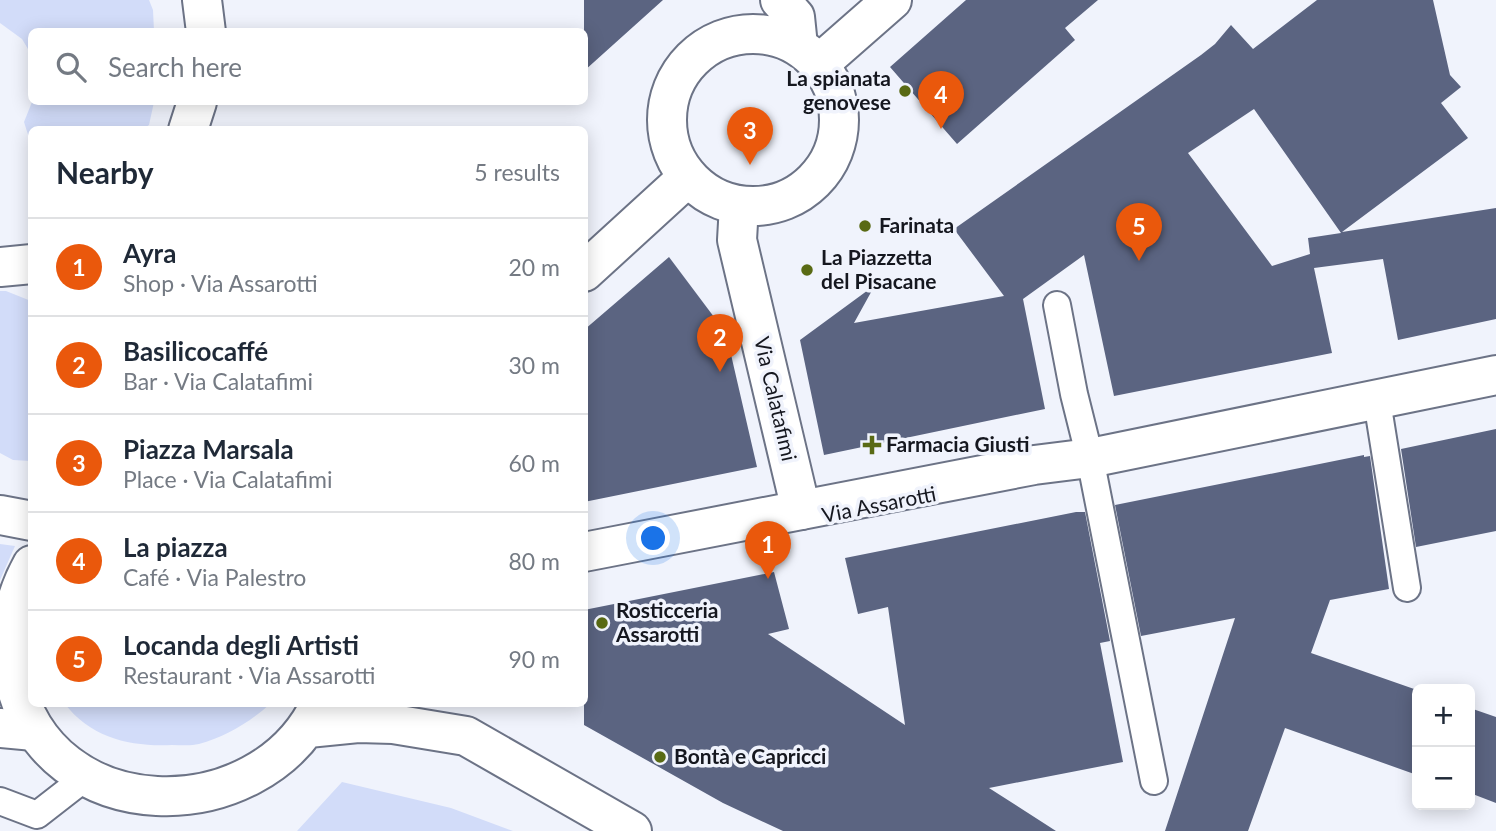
<!DOCTYPE html>
<html lang="en">
<head>
<meta charset="utf-8">
<style>
	body { margin:0; font-family:Lato,sans-serif; background:#f6f6f7; color:#1f2937 }
	.controls { position:absolute; right:21px; bottom:21px; display:grid; overflow:hidden; border-radius:10px; box-shadow:0 4px 18px #0003 }
	.controls button { width:63px; height:63px; display:grid; place-items:center; padding:0; border:0; border-bottom:2px solid #e0e1e3; background:#fff; color:#1f2937; font:35px sans-serif }
	.you { position:absolute; left:654px; top:539px; width:24px; height:24px; margin:-18px; border:5px solid #fff; border-radius:50%; background:#1a73e8; box-shadow:0 0 0 10px #1a73e833 }
	.badge { display:grid; place-items:center; width:46px; height:46px; border-radius:50%; background:#ea580c; color:#fff; font-size:23px; font-weight:700 }
	.pin { position:absolute; translate:-50% -58px; filter:drop-shadow(0 2px 4px #0008) }
	.pin::after { content:''; position:absolute; top:37px; width:24px; height:21px; background:inherit; clip-path:polygon(0 0,100% 0,50% 100%) }
	.list { margin:0; padding:0; list-style:none }
	h2 { display:flex; justify-content:space-between; align-items:center; height:91px; margin:0; padding:0 28px; font-size:30px }
	h2 small { font-size:23px; font-weight:400; color:#747a83 }
	.list li { display:grid; grid-template-columns:46px 1fr auto; gap:21px; align-items:center; box-sizing:border-box; height:98px; padding:0 28px; border-top:2px solid #e0e1e3 }
	.list b { display:block; font-size:26px; white-space:nowrap }
	.list p { margin:0; font-size:23px; white-space:nowrap; color:#747a83 }
	.list em { font-size:23px; font-style:normal; color:#747a83 }
	.icon { flex:none; width:38px; height:38px; fill:none; stroke:currentColor; stroke-width:2; stroke-linecap:round; stroke-linejoin:round }
	.map { position:relative; flex:none; width:1496px; height:831px; overflow:hidden }
	.search { position:absolute; background:#fff; box-shadow:0 4px 18px #0003; left:28px; top:28px; width:560px; height:77px; display:flex; align-items:center; gap:18px; box-sizing:border-box; padding:0 24px; border-radius:10px; color:#747a83; font-size:26px }
	.panel { position:absolute; background:#fff; box-shadow:0 4px 18px #0003; left:28px; top:126px; width:560px; height:581px; border-radius:10px }
	.map>svg:first-child { display:block }
	.green { fill:#d2dcf9 }
	.building { fill:#5b6481; fill-rule:evenodd }
	.lines { fill:none; stroke-linecap:round; stroke-linejoin:round }
	.service-casing { stroke:#6c7386; stroke-width:30 }
	.minor-casing { stroke:#6c7386; stroke-width:42 }
	.tertiary-casing { stroke:#6c7386; stroke-width:42 }
	.secondary-casing { stroke:#6c7386; stroke-width:42 }
	.service { stroke:#fff; stroke-width:26 }
	.minor { stroke:#fff; stroke-width:38 }
	.tertiary { stroke:#fff; stroke-width:38 }
	.secondary { stroke:#fff; stroke-width:38 }
	.poi-dot { fill:#596a14; stroke:#f0f3fc; stroke-width:2.5 }
	.labels { text-anchor:middle; stroke-width:7; stroke-linejoin:round; paint-order:stroke }
	.poi-label { font-size:21px; font-weight:bold; fill:#15171f; stroke:#f0f3fc; text-anchor:start }
	.street-label { font-size:21px; fill:#15171f; stroke:#f0f3fc }
</style>
</head>
<body>
<div class="map">
<svg width="1496" height="831" viewBox="0 0 1496 831">
	<rect width="100%" height="100%" fill="#f0f3fc"/>
	<path class="green" d="M0,0H149L153,10L154,31L32,32L31,54L22,39L0,23Z
		M32,102H154L149,125L143,129L32,130L31,144L24,122Z
		M0,291H6L31,301V461L13,460L0,453Z
		M0,544L15,546L0,580Z
		M65,704H270C250,722 225,737 199,744C191,746 181,745 172,745C131,747 91,738 65,704Z
		M342,782L451,808L513,831H297Z"/>
	<path class="building" d="M584,0H663L584,71Z
		M966,0H1098L1065,28L1075,40L957,144L890,67Z
		M1317,0H1433L1450,75L1461,87L1441,103L1468,138L1342,232L1496,208V319L1398,340L1383,259L1314,268L1332,353L1114,396L1084,255L1023,299L1045,409L824,455L800,340L875,285L854,323L1004,296L954,229L1201,55L1215,44L1231,25L1253,49ZM1254,109L1341,233L1308,238L1310,254L1272,266L1188,153Z
		M669,257L726,333L757,467L584,502V330Z
		M1496,429V531L1416,547L1401,449Z
		M1364,455V457L1370,456L1389,589L1330,600L1311,653L1417,690V775L1285,728L1248,831H1165L1235,618L1141,636L1115,505Z
		M1076,512H1085L1110,641L1100,643L1123,762L989,788L1056,831H783L723,803L584,725V610L774,572L789,629L768,634L905,725L888,607L858,614L845,558Z
		M1470,708L1496,717V803L1470,793Z"/>
	<g class="lines">
		<g class="service-casing">
			<path id="service" d="M1057,305L1074,394L1090,458L1154,781
				M1377,401L1407,588
				M0,801L37,815L82,780"/>
		</g>
		<g class="minor-casing">
			<path id="minor" d="M780,0L795,17L798,46
				M667 120a86 86 0 1 1 172 0a86 86 0 1 1-172 0Z
				M819,64L892,0
				M739,205L737,240L801,510
				M0,267L32,264
				M584,272L688,177
				M0,728L34,731"/>
		</g>
		<g class="tertiary-casing">
			<path id="tertiary" d="M202,0L206,32
				M188,130L197,102"/>
		</g>
		<g class="secondary-casing">
			<path id="secondary" d="M0,515L32,521
				M584,552L1034,465L1090,458L1496,375
				M32,565C12,601 6,638 14,678C47,831 260,831 320,704
				M308,728L358,723L393,724L466,736L632,831"/>
		</g>
		<use href="#service" class="service"/>
		<use href="#minor" class="minor"/>
		<use href="#tertiary" class="tertiary"/>
		<use href="#secondary" class="secondary"/>
	</g>
	<g class="poi-dot">
		<circle cx="905" cy="91" r="7"/>
		<circle cx="865" cy="226" r="7"/>
		<circle cx="807" cy="270" r="7"/>
		<path d="M868.5 434.5h7v7h7v7h-7v7h-7v-7h-7v-7h7z"/>
		<circle cx="602" cy="623" r="7"/>
		<circle cx="660" cy="757" r="7"/>
	</g>
	<g class="labels">
		<g class="poi-label">
			<text x="891" y="86" text-anchor="end">La spianata<tspan x="891" dy="24">genovese</tspan></text>
			<text x="879" y="233">Farinata</text>
			<text x="821" y="265">La Piazzetta<tspan x="821" dy="24">del Pisacane</tspan></text>
			<text x="886" y="452">Farmacia Giusti</text>
			<text x="616" y="618">Rosticceria<tspan x="616" dy="24">Assarotti</tspan></text>
			<text x="674" y="764">Bontà e Capricci</text>
		</g>
		<g class="street-label">
			<text transform="translate(775 399) rotate(77)" y="7">Via Calatafimi</text>
			<text transform="translate(879 505) rotate(-11)" y="7">Via Assarotti</text>
		</g>
	</g>
</svg>
<div class="controls">
<button>+</button>
<button>−</button>
</div>
<div class="you"></div>
<div class="pin badge" style="left:768px;top:579px">1</div>
<div class="pin badge" style="left:720px;top:372px">2</div>
<div class="pin badge" style="left:750px;top:165px">3</div>
<div class="pin badge" style="left:941px;top:129px">4</div>
<div class="pin badge" style="left:1139px;top:261px">5</div>
<div class="search"><svg class="icon" aria-label="search" viewBox="0 0 24 24"><circle cx="10" cy="10" r="6"/><path d="M15 15l6 6"/></svg>Search here</div>
<section class="panel">
<h2>Nearby<small>5 results</small></h2>
<ul class="list">
<li><span class="badge">1</span><div><b>Ayra</b><p>Shop · Via Assarotti</p></div><em>20 m</em></li>
<li><span class="badge">2</span><div><b>Basilicocaffé</b><p>Bar · Via Calatafimi</p></div><em>30 m</em></li>
<li><span class="badge">3</span><div><b>Piazza Marsala</b><p>Place · Via Calatafimi</p></div><em>60 m</em></li>
<li><span class="badge">4</span><div><b>La piazza</b><p>Café · Via Palestro</p></div><em>80 m</em></li>
<li><span class="badge">5</span><div><b>Locanda degli Artisti</b><p>Restaurant · Via Assarotti</p></div><em>90 m</em></li>
</ul>
</section>
</div>
</body>
</html>
